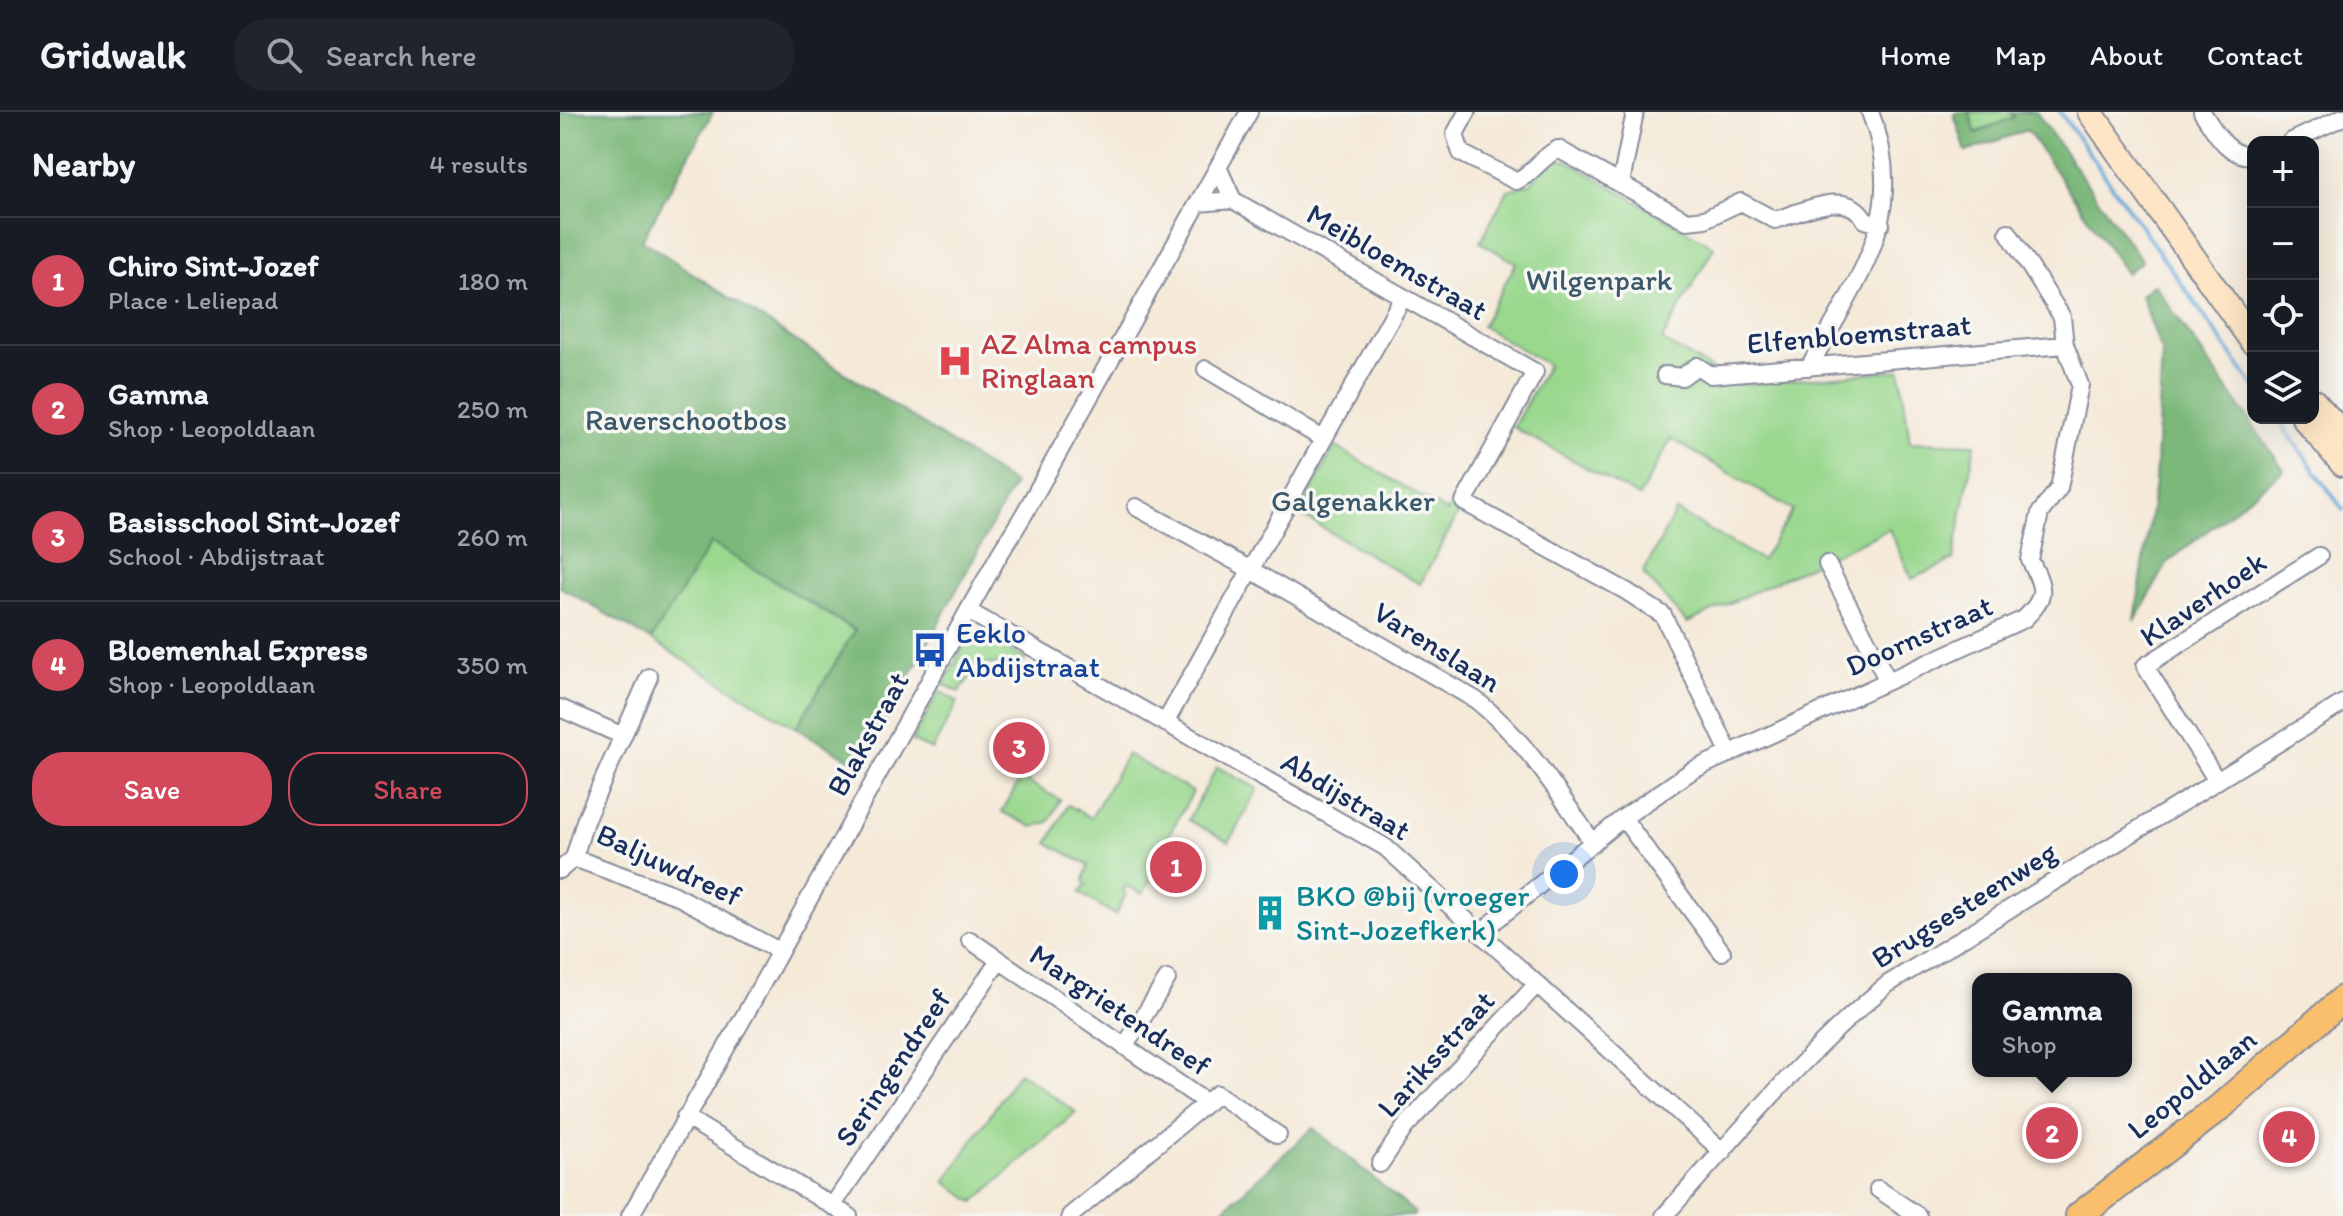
<!DOCTYPE html>
<html lang="en">
<head>
<meta charset="utf-8">
<style>
	body { margin:0; font-family:Itim,sans-serif; background:#20242c; color:#f1f3f6 }
	.controls { position:absolute; right:24px; top:24px; display:grid; overflow:hidden; border-radius:16px; box-shadow:0 8px 32px #0002 }
	.controls button { width:72px; height:72px; display:grid; place-items:center; padding:0; border:0; border-bottom:2px solid #363941; background:#171b24; color:#f1f3f6; font:40px sans-serif }
	.you { position:absolute; left:1004px; top:762px; width:28px; height:28px; margin:-20px; border:6px solid #fff; border-radius:50%; background:#1a73e8; box-shadow:0 0 0 12px #1a73e833 }
	.badge { display:grid; place-items:center; width:52px; height:52px; border-radius:50%; background:#d1495b; color:#fff; font-size:26px; font-weight:700 }
	.pin { position:absolute; translate:-50% -50%; border:4px solid #fff; box-shadow:0 2px 8px #0006 }
	.popup { position:absolute; left:1412px; top:861px; width:160px; height:104px; box-sizing:border-box; display:grid; place-content:center; border-radius:16px; background:#171b24; filter:drop-shadow(0 2px 6px #0005); font-size:26px; white-space:nowrap; color:#9ea1a6 }
	.popup b { font-size:30px; color:#f1f3f6 }
	.popup::after { content:''; position:absolute; left:50%; top:100%; margin-left:-16px; border:16px solid transparent; border-top-color:#171b24 }
	.list { margin:0; padding:0; list-style:none }
	h2 { display:flex; justify-content:space-between; align-items:center; height:104px; margin:0; padding:0 32px; font-size:34px }
	h2 small { font-size:26px; font-weight:400; color:#9ea1a6 }
	.list li { display:grid; grid-template-columns:52px 1fr auto; gap:24px; align-items:center; box-sizing:border-box; height:128px; padding:0 32px; border-top:2px solid #363941 }
	.list b { display:block; font-size:30px; white-space:nowrap }
	.list p { margin:0; font-size:26px; white-space:nowrap; color:#9ea1a6 }
	.list em { font-size:26px; font-style:normal; color:#9ea1a6 }
	.actions { display:flex; gap:16px; padding:24px 32px }
	.actions a { flex:1; padding:18px 0; border:2px solid #d1495b; border-radius:32px; text-align:center; font-size:28px; color:#d1495b }
	.actions .main { background:#d1495b; color:#fff }
	.icon { flex:none; width:44px; height:44px; fill:none; stroke:currentColor; stroke-width:2; stroke-linecap:round; stroke-linejoin:round }
	.map { position:relative; flex:none; width:1783px; height:1104px; overflow:hidden }
	header { display:flex; align-items:center; gap:48px; box-sizing:border-box; height:112px; padding:0 40px; background:#171b24; border-bottom:2px solid #363941 }
	header strong { font-size:38px }
	nav { display:flex; gap:44px; margin-inline-start:auto; font-size:28px }
	.search { width:560px; height:72px; background:#20242c; display:flex; align-items:center; gap:20px; box-sizing:border-box; padding:0 28px; border-radius:32px; color:#9ea1a6; font-size:30px }
	main { display:flex }
	aside { flex:1; background:#171b24 }
	.map>svg:first-child { display:block }
	.green { fill:#9ad88e; stroke:#5a8476; stroke-width:2 }
	.forest { fill:#7bb879; stroke:#4b746c; stroke-width:2 }
	.lines { fill:none; stroke-linecap:round; stroke-linejoin:round }
	.stream { stroke:#62a5d7; stroke-width:4 }
	.minor-casing { stroke:#888c9b; stroke-width:20 }
	.secondary-casing { stroke:#888c9b; stroke-width:28 }
	.primary-casing { stroke:#888c9b; stroke-width:30 }
	.minor { stroke:#fff; stroke-width:16 }
	.secondary { stroke:#fde5c5; stroke-width:24 }
	.primary { stroke:#f9bf6d; stroke-width:26 }
	.labels { text-anchor:middle; stroke-width:7; stroke-linejoin:round; paint-order:stroke }
	.street-label { font-size:30px; fill:#1b2f5e; stroke:#f6f6f2 }
	.park-label { font-size:30px; fill:#3b596a; stroke:#f6f6f2 }
	.health-label { font-size:30px; fill:#be3a42; stroke:#f6f6f2; text-anchor:start }
	.transit-label { font-size:30px; fill:#164399; stroke:#f6f6f2; text-anchor:start }
	.culture-label { font-size:30px; fill:#0d838f; stroke:#f6f6f2; text-anchor:start }
</style>
</head>
<body>
<header>
<strong>Gridwalk</strong>
<div class="search"><svg class="icon" aria-label="search" viewBox="0 0 24 24"><circle cx="10" cy="10" r="6"/><path d="M15 15l6 6"/></svg>Search here</div>
<nav><a>Home</a><a>Map</a><a>About</a><a>Contact</a></nav>
</header>
<main>
<aside>
<h2>Nearby<small>4 results</small></h2>
<ul class="list">
<li><span class="badge">1</span><div><b>Chiro Sint-Jozef</b><p>Place · Leliepad</p></div><em>180 m</em></li>
<li><span class="badge">2</span><div><b>Gamma</b><p>Shop · Leopoldlaan</p></div><em>250 m</em></li>
<li><span class="badge">3</span><div><b>Basisschool Sint-Jozef</b><p>School · Abdijstraat</p></div><em>260 m</em></li>
<li><span class="badge">4</span><div><b>Bloemenhal Express</b><p>Shop · Leopoldlaan</p></div><em>350 m</em></li>
</ul>
<div class="actions"><a class="main">Save</a><a>Share</a></div>
</aside>
<div class="map">
<svg width="1783" height="1104" viewBox="0 0 1783 1104">
	<rect width="100%" height="100%" fill="#f6f6f2"/>
	<filter id="ink" filterUnits="userSpaceOnUse"><feTurbulence type="fractalNoise" baseFrequency=".0125" numOctaves="2"/><feDisplacementMap in="SourceGraphic" scale="16" xChannelSelector="R" yChannelSelector="G"/><feConvolveMatrix kernelMatrix="1 2 1 2 8 2 1 2 1" color-interpolation-filters="sRGB"/></filter>
	<filter id="wash" filterUnits="userSpaceOnUse"><feTurbulence type="fractalNoise" baseFrequency=".006" numOctaves="4" result="noise"/><feDisplacementMap in="SourceGraphic" scale="32" xChannelSelector="R" yChannelSelector="G"/><feGaussianBlur stdDeviation="1.8" result="paint"/><feColorMatrix in="noise" values="0 0 0 0 0 0 0 0 0 0 0 0 0 0 0 0 0 1.4 0 .05"/><feComposite in="paint" operator="in"/></filter>
	<g filter="url(#wash)">
		<rect width="100%" height="100%" fill="#f5e9d8"/>
		<path class="green" d="M1409,0H1451L1455,5L1415,21Z
			M995,47L1008,49L1154,135L1102,228L1179,273L1340,258L1350,330L1415,332L1393,448L1352,467L1329,417L1127,511L1083,461L1116,399L1202,448L1233,398L1111,327L1079,385L953,315L988,253L922,214L956,151L920,130L948,78L972,71L983,52Z
			M775,334L887,400L891,394L900,399L860,472L739,402Z
			M150,430L295,519L236,616L91,528Z
			M421,522L465,547L456,564C446,550 432,550 417,555L399,580L383,572L408,527Z
			M379,579L398,590L372,638L352,629Z
			M567,642L633,680L599,740L603,743L583,782L566,774L563,779L566,782L555,803L520,781L526,773L524,768L528,753L488,731L508,693L531,706Z
			M657,655L698,677L669,730L628,708Z
			M461,666L500,688L489,710L473,715L442,700Z
			M459,960L516,1000L414,1090L385,1070Z"/>
		<path class="forest" d="M0,0H153L82,128L454,372L301,654L236,616L295,518L151,431L91,528L0,475Z
			M1399,0H1409L1416,21L1454,5L1451,0H1476L1582,149L1566,161L1467,18L1406,40L1394,2Z
			M1594,172L1724,358L1608,450L1575,509L1595,371L1602,241L1581,183Z
			M753,1016L855,1101L853,1104H656Z"/>
		<g class="lines">
			<path class="stream" d="M1500,0L1693,273
				M1717,306L1783,398"/>
		</g>
	</g>
	<g filter="url(#ink)">
		<g class="lines">
			<g class="minor-casing">
				<path id="minor" d="M907,0L895,22L901,41L956,69C973,62 981,45 998,37L1127,109L1145,107L1181,90L1215,108C1243,100 1288,75 1305,108L1321,112
					M1642,0C1655,19 1667,45 1693,44
					M1730,30L1783,5
					M658,55L673,88L975,260L904,390L1066,479L1103,503L1170,642
					M1061,71L1075,0
					M638,91L673,88
					M1249,255C1296,169 1351,102 1310,0
					M646,257L763,327
					M1105,263L1122,265L1137,254L1151,263L1505,233
					M576,395L691,458L916,588C966,628 998,680 1033,731
					M1267,452L1328,569
					M408,499L825,735L1163,1040
					M89,565L25,709L14,746L115,783L219,839
					M0,596L63,624
					M605,611L843,185
					M1657,669L1585,554L1759,444
					M1063,706L1162,840
					M0,758L14,746
					M921,820L1063,706L1133,658L1464,507C1488,484 1484,476 1470,448L1480,401L1499,376L1520,273L1505,233L1502,205L1448,120
					M410,828L647,991
					M565,934L607,867
					M125,1005L289,1104
					M820,1052L845,1015L977,872
					M1318,1077L1358,1104
					M273,1093L438,850
					M70,1104L186,901L439,443L463,404L689,0
					M510,1104L657,982L718,1023
					M1104,1104C1176,1025 1245,939 1328,872L1783,591"/>
			</g>
			<g class="secondary-casing">
				<path id="secondary" d="M1530,0L1693,230
					M1753,289L1783,322
					M1744,306L1783,352"/>
			</g>
			<g class="primary-casing">
				<path id="primary" d="M1519,1104L1659,996L1783,887"/>
			</g>
			<use href="#minor" class="minor"/>
			<use href="#secondary" class="secondary"/>
			<use href="#primary" class="primary"/>
		</g>
	</g>
	<defs>
		<g id="hospital-bare" transform="scale(2.76)"><path d="M-5-5h3v3.5h4V-5h3V5h-3V1.5h-4V5h-3Z" fill="#e0444e" stroke="#f6f6f2" stroke-width="2.5" paint-order="stroke"/></g>
		<g id="bus-bare" transform="scale(2.76)"><path d="M-5-6H5V4H4V6H2V4H-2V6H-4V4H-5ZM-3.5-4V0h7V-4ZM-3.5 1.2v1.5H-2V1.2ZM2 1.2v1.5H3.5V1.2Z" fill="#1a4fb4" stroke="#f6f6f2" stroke-width="2.5" paint-order="stroke"/></g>
		<g id="building-bare" transform="scale(2.76)"><path d="M-4-6H4V6H1V3H-1V6H-4ZM-2.5-4.3h1.7v1.8h-1.7ZM.8-4.3h1.7v1.8H.8ZM-2.5-1h1.7V.8h-1.7ZM.8-1h1.7V.8H.8Z" fill="#0f9aa8" stroke="#f6f6f2" stroke-width="2.5" paint-order="stroke"/></g>
	</defs>
	<g fill-rule="evenodd">
		<use href="#hospital-bare" x="395" y="249"/>
		<use href="#bus-bare" x="370" y="538"/>
		<use href="#building-bare" x="710" y="801"/>
	</g>
	<g class="labels">
		<g class="street-label">
			<text transform="translate(837 150) rotate(30)" y="10">Meibloemstraat</text>
			<text transform="translate(1299 222) rotate(-5)" y="10">Elfenbloemstraat</text>
			<text transform="translate(1643 487) rotate(-34)" y="10">Klaverhoek</text>
			<text transform="translate(1359 524) rotate(-24)" y="10">Doornstraat</text>
			<text transform="translate(877 535) rotate(32)" y="10">Varenslaan</text>
			<text transform="translate(308 622) rotate(-61)" y="10">Blakstraat</text>
			<text transform="translate(786 684) rotate(31)" y="10">Abdijstraat</text>
			<text transform="translate(109 753) rotate(25)" y="10">Baljuwdreef</text>
			<text transform="translate(1404 793) rotate(-32)" y="10">Brugsesteenweg</text>
			<text transform="translate(560 898) rotate(34)" y="10">Margrietendreef</text>
			<text transform="translate(876 942) rotate(-48)" y="10">Lariksstraat</text>
			<text transform="translate(333 956) rotate(-56)" y="10">Seringendreef</text>
			<text transform="translate(1632 972) rotate(-39)" y="10">Leopoldlaan</text>
		</g>
		<g class="park-label">
			<text x="1039" y="178">Wilgenpark</text>
			<text x="126" y="318">Raverschootbos</text>
			<text x="793" y="399">Galgenakker</text>
		</g>
		<g class="health-label">
			<text x="421" y="242">AZ Alma campus<tspan x="421" dy="34">Ringlaan</tspan></text>
		</g>
		<g class="transit-label">
			<text x="396" y="531">Eeklo<tspan x="396" dy="34">Abdijstraat</tspan></text>
		</g>
		<g class="culture-label">
			<text x="736" y="794">BKO @bij (vroeger<tspan x="736" dy="34">Sint-Jozefkerk)</tspan></text>
		</g>
	</g>
</svg>
<div class="controls">
<button>+</button>
<button>−</button>
<button><svg class="icon" aria-label="locate" viewBox="0 0 24 24"><circle cx="12" cy="12" r="6"/><path d="M12 2v4M12 18v4M2 12h4M18 12h4"/></svg></button>
<button><svg class="icon" aria-label="layers" viewBox="0 0 24 24"><path d="M12 4l9 5-9 5-9-5zM3 14l9 5 9-5"/></svg></button>
</div>
<div class="you"></div>
<div class="pin badge" style="left:616px;top:755px">1</div>
<div class="pin badge" style="left:1492px;top:1021px">2</div>
<div class="popup"><b>Gamma</b>Shop</div>
<div class="pin badge" style="left:459px;top:636px">3</div>
<div class="pin badge" style="left:1729px;top:1025px">4</div>
</div>
</main>
</body>
</html>
